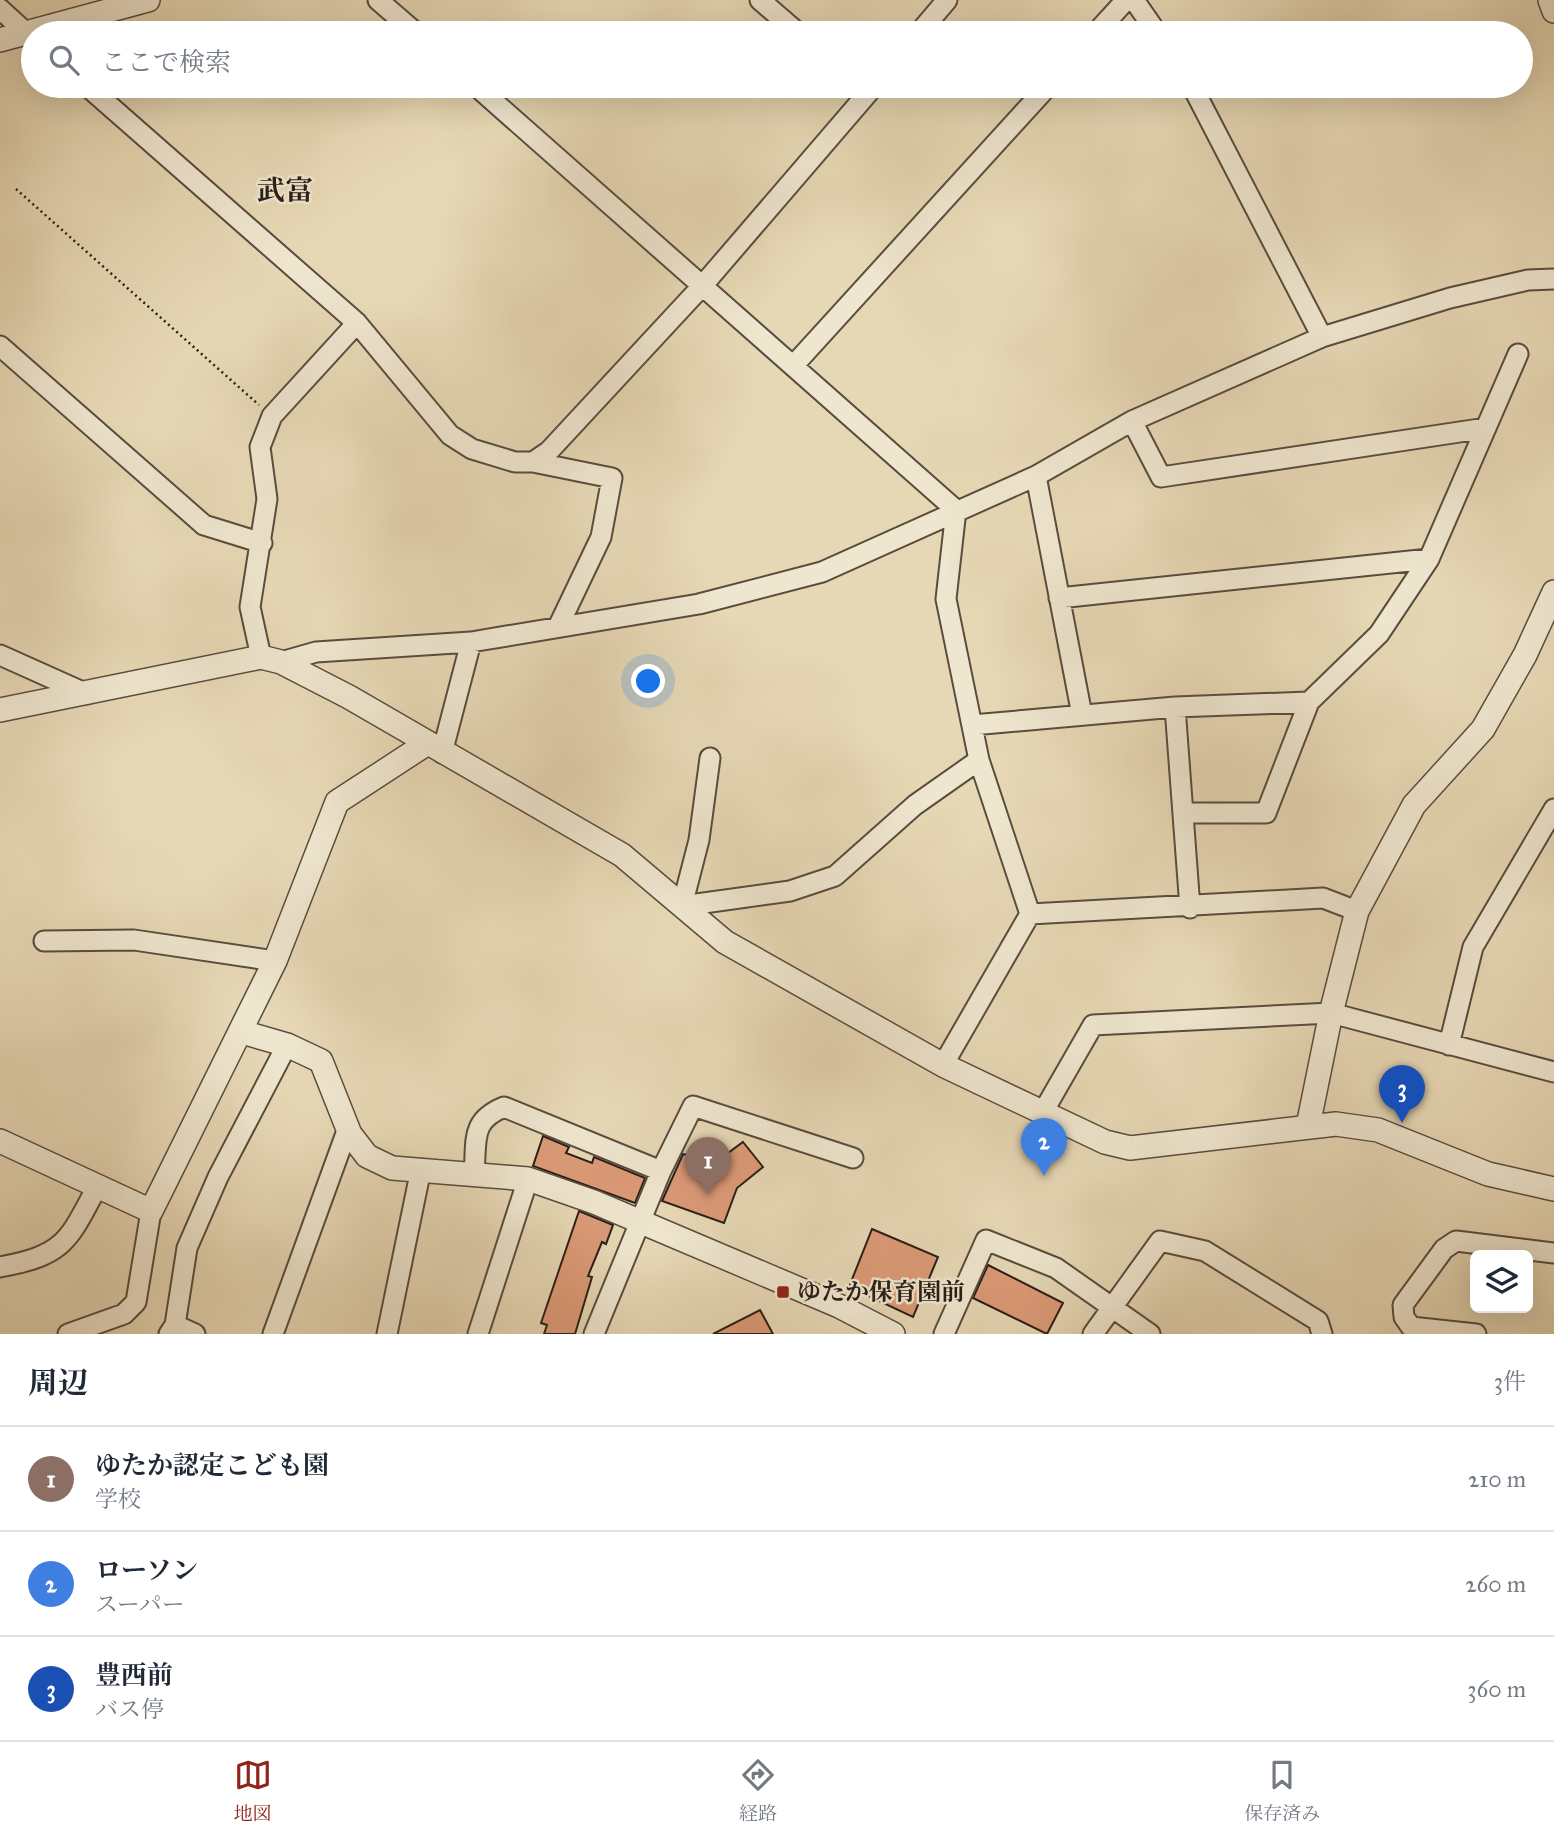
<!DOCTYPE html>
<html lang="ja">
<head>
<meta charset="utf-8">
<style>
	body { margin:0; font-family:"IM FELL Great Primer","Noto Serif JP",serif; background:#f6f6f7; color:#1f2937 }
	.controls { position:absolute; right:21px; bottom:21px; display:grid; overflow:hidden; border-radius:10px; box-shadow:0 7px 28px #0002 }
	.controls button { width:63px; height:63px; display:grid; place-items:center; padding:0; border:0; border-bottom:2px solid #e0e1e3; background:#fff; color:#1f2937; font:35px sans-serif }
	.you { position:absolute; left:649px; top:682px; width:24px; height:24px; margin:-18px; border:5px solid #fff; border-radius:50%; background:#1a73e8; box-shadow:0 0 0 10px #1a73e833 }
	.badge { display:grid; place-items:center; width:46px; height:46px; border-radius:50%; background:#8f2418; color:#fff; font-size:23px; font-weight:700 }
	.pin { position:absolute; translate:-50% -58px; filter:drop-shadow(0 2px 4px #0008) }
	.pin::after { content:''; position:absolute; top:37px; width:24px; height:21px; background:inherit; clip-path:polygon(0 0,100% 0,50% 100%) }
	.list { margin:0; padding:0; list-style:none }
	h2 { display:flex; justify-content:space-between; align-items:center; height:91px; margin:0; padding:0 28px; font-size:30px }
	h2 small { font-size:23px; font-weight:400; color:#747a83 }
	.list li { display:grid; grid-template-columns:46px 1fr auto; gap:21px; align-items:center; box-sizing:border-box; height:105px; padding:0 28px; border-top:2px solid #e0e1e3 }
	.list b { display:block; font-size:26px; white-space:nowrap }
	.list p { margin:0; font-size:23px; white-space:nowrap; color:#747a83 }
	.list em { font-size:23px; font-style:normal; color:#747a83 }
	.icon { flex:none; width:38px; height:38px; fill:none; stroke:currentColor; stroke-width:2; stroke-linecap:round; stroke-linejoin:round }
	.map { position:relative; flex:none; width:1554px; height:1334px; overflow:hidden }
	.search { position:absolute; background:#fff; box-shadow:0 7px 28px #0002; left:21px; right:21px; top:21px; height:77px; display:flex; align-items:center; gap:18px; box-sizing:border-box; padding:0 24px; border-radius:38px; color:#747a83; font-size:26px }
	.sheet { height:406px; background:#fff }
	nav { display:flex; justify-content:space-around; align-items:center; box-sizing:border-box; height:98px; border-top:2px solid #e0e1e3; background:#fff; font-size:19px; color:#747a83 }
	nav a { display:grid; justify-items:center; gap:4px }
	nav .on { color:#8f2418 }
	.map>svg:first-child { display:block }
	.building { fill:#dc9a77; stroke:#2a1e18; stroke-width:2 }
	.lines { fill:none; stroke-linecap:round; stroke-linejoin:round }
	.minor-casing { stroke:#594c3f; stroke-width:23 }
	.tertiary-casing { stroke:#594c3f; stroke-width:26 }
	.path { stroke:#2a1e18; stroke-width:2.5; stroke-dasharray:2 3.5; stroke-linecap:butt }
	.minor { stroke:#efe6cf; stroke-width:19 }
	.tertiary { stroke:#efe6cf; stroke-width:23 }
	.poi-dot { fill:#8f2418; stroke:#efe6cf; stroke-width:2.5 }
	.labels { text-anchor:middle; stroke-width:5; stroke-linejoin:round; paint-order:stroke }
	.poi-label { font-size:24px; font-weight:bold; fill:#2a1e18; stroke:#efe6cf; text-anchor:start }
	.quarter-label { font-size:28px; font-weight:bold; fill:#2a1e18; stroke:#efe6cf }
</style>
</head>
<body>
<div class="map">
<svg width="1554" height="1334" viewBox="0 0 1554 1334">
	<rect width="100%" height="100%" fill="#e7d8b5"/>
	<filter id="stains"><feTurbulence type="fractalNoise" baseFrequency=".00286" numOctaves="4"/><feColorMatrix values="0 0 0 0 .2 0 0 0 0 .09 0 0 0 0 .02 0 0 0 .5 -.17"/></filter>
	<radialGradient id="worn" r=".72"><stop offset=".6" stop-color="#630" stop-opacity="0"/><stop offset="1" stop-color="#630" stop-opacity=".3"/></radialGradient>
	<path class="building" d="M543,1136L569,1147L566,1153L592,1163L594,1157L645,1178L635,1203L533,1166Z
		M743,1142L763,1167L737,1188L724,1223L662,1201L683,1154L720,1159Z
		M579,1211L613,1225L606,1244L602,1242L588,1276L592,1277L575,1334H544L547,1325L541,1323Z
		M872,1229L938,1257L913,1317L849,1287Z
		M988,1265L1063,1303L1047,1334L973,1298Z
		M760,1310L773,1334H713Z"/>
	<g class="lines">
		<g class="minor-casing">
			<path id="minor" d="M378,0L416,33
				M760,0L798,33
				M1134,0L1157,33
				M0,9L33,39
				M919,33L947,0
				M1096,33L1126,0
				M87,86L357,323L450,435L472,449L515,462H533L549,451L703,285L874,86
				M476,86L956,510
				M1192,86L1322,337
				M0,346L204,525L262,543
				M793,366L1048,86
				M1132,421L1161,477L1486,428
				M533,462L612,478L601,537L558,627
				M1036,476L1082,715
				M1059,598L1429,559
				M0,655L87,694
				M261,657L250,607L267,499L260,447L272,416L357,323
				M281,662L316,652L471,642L699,604L822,572L1036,476L1132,421L1322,337L1450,298L1528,280L1554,279
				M1175,707L1190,908
				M972,725L1175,707L1309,702
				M442,753L471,642
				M710,758L699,840L682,906L790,891L835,876L915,805L979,760
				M1183,813H1266L1309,702L1379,634L1429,559L1518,354
				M1030,914L1323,898L1357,911
				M44,941L134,940L275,961
				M1449,1045L1473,947L1554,809
				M943,1065L1030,914L979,760L946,599L956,510
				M1043,1112L1093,1025L1331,1013L1554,1072
				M474,1173C477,1140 470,1121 504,1107L661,1171
				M0,1267C65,1255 68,1241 97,1187
				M175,1325L195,1334
				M68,1334L124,1314L136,1302L151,1211
				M169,1334L175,1325L187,1248L218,1177L287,1045
				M273,1334L348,1128
				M387,1334L421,1169
				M478,1334L528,1179
				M594,1334L661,1171L693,1106L853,1158
				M944,1334L986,1240L1056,1268L1150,1334
				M1093,1334L1160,1241L1205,1251L1318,1321L1322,1334
				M1476,1334L1411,1327L1404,1317L1403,1305L1444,1249L1456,1241L1554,1253"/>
		</g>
		<g class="tertiary-casing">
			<path id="tertiary" d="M1550,0L1554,11
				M0,40L148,0
				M0,710L261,657L281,662L349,697L622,855L725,942L943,1065L1105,1142L1130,1148L1336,1124L1378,1130L1488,1174L1554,1189
				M242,1032L287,1045L321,1061L350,1134L367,1156L392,1168L528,1179L594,1202L839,1306L893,1334
				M1308,1126L1331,1013L1357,911L1414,805L1483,729L1525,655L1554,592
				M0,1141L151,1211L275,961L337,802L426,744"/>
		</g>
		<path class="path" d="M16,189L259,405"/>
		<use href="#minor" class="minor"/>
		<use href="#tertiary" class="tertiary"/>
	</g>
	<rect class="poi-dot" x="776" y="1285" width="14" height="14" rx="3.5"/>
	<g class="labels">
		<g class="poi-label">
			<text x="797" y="1300">ゆたか保育園前</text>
		</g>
		<g class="quarter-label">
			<text x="285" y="200">武富</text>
		</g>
	</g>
	<rect width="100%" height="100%" filter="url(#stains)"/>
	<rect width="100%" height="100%" fill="url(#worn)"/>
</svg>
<div class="controls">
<button><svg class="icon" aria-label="layers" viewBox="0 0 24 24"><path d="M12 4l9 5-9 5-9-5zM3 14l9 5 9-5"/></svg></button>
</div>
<div class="you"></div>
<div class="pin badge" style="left:708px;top:1195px;background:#8d6e63">1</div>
<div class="pin badge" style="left:1044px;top:1176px;background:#3f7fe0">2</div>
<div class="pin badge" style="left:1402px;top:1123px;background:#1a4fb4">3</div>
<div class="search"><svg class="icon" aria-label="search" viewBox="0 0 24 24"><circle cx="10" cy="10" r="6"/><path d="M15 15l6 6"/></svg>ここで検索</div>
</div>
<section class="sheet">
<h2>周辺<small>3件</small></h2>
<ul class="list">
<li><span class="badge" style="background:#8d6e63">1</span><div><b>ゆたか認定こども園</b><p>学校</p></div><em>210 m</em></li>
<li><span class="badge" style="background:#3f7fe0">2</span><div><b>ローソン</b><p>スーパー</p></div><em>260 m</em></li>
<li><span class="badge" style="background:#1a4fb4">3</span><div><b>豊西前</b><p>バス停</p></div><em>360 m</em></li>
</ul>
</section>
<nav>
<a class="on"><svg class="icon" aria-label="map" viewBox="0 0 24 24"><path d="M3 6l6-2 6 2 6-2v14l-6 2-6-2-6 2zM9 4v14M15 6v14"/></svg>地図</a>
<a><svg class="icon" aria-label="directions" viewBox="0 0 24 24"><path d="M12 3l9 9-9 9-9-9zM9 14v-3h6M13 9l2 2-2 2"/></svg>経路</a>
<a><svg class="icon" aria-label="saved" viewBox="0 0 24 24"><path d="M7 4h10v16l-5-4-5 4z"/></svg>保存済み</a>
</nav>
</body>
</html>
